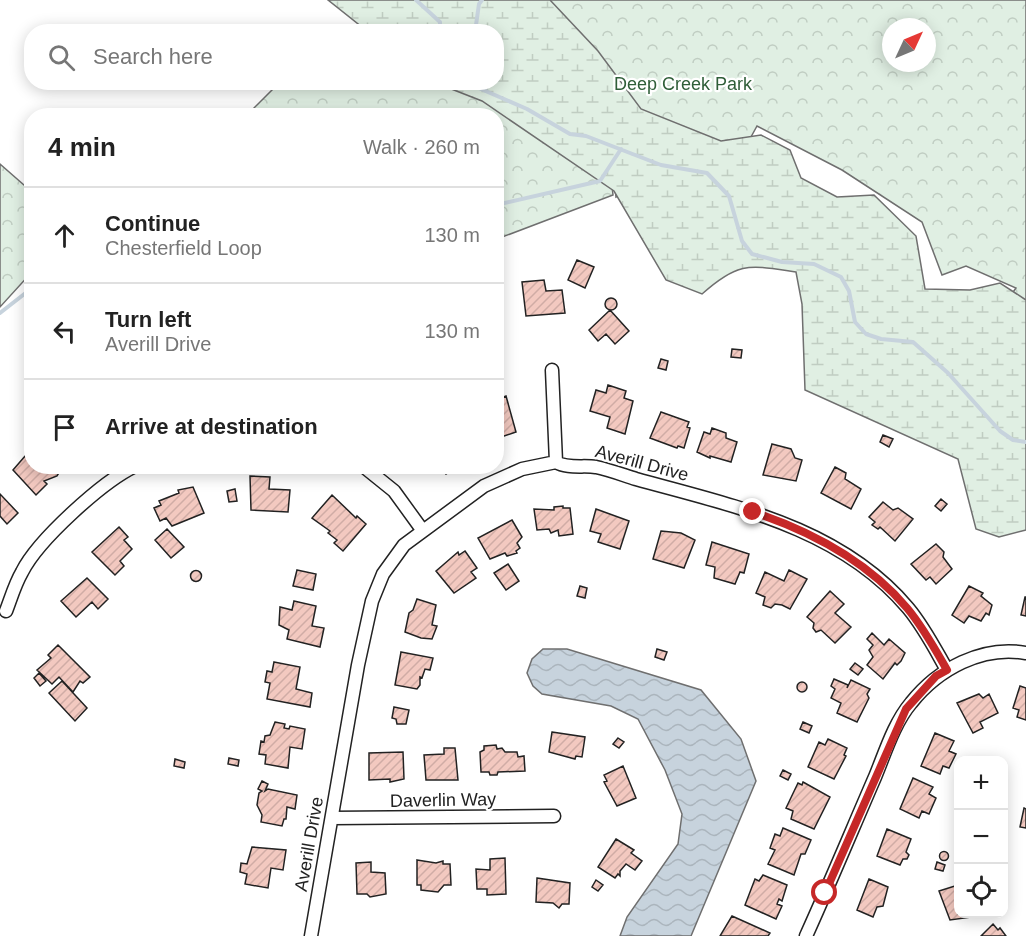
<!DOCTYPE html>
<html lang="en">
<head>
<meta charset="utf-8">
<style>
	body { margin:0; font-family:Arial,sans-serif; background:#f6f6f6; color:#222 }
	.controls { position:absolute; right:18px; bottom:18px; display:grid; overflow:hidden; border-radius:12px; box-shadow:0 3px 15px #0003 }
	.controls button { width:54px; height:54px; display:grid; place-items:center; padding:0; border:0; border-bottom:2px solid #e0e0e0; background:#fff; color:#222; font:30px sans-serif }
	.compass { position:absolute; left:882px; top:18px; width:54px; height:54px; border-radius:50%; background:#fff; box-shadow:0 3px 15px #0003; rotate:46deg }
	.stop { position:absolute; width:18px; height:18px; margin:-14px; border:4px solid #c62828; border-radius:50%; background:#fff }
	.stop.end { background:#c62828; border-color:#fff; box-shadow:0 2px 6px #0008 }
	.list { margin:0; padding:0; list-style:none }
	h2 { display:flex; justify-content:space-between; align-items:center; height:78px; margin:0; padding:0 24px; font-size:26px }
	h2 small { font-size:20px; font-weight:400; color:#767676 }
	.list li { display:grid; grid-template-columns:39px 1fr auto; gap:18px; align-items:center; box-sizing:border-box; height:96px; padding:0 24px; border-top:2px solid #e0e0e0 }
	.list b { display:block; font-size:22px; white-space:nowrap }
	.list p { margin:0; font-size:20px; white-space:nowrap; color:#767676 }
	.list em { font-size:20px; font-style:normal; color:#767676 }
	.icon { flex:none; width:33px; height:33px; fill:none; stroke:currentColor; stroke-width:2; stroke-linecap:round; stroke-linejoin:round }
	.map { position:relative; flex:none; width:1026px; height:936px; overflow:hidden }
	.search { position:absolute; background:#fff; box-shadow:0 3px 15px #0003; left:24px; top:24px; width:480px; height:66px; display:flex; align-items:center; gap:15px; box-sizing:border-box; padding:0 21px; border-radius:24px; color:#767676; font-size:22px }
	.panel { position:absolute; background:#fff; box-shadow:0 3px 15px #0003; left:24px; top:108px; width:480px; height:366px; border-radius:24px }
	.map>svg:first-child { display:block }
	.forest { fill:url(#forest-crowns); stroke:#6f6f6f; stroke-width:1.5; fill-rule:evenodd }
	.wetland { fill:url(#wetland-marsh); stroke:#6f6f6f; stroke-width:1.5 }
	.water { fill:url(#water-waves); stroke:#6f6f6f; stroke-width:1.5 }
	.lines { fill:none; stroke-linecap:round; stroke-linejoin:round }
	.stream { stroke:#c7d3dd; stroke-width:4 }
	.building { fill:url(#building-hatch); stroke:#222; stroke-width:1.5 }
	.minor-casing { stroke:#222; stroke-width:15 }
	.minor { stroke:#fff; stroke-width:12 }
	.route { stroke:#c62828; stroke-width:8 }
	.labels { text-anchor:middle; stroke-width:4.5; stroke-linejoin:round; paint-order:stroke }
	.park-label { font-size:18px; fill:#2f5e38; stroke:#fff }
	.street-label { font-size:18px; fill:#222; stroke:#fff }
</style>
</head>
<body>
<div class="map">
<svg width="1026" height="936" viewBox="0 0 1026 936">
	<defs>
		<pattern id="forest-crowns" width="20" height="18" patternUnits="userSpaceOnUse" patternTransform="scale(1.5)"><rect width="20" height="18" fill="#e0efe3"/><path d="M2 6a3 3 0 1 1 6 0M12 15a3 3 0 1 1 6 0" fill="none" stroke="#c0cdc2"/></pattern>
		<pattern id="wetland-marsh" width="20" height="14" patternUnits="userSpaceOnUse" patternTransform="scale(1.5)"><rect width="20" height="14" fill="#e0efe3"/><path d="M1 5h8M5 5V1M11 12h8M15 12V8" fill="none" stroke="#c0cdc2"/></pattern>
		<pattern id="water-waves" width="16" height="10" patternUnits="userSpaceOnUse" patternTransform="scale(1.5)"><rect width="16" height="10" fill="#c7d3dd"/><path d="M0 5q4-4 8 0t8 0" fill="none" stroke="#abb5bd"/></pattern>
		<pattern id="building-hatch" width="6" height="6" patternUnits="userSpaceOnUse" patternTransform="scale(1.5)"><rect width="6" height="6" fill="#f3c9c0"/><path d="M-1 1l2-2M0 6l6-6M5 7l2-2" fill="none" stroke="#d0aca5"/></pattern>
	</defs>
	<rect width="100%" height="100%" fill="#fff"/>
	<path class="forest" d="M407,0H1026V445L954,374L1016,288L966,266L942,275L922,222L842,170L757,126L727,181L671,167L616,197L609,129L496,82V32ZM891,27H927V63H891Z
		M279,83H451L606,133L613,195L497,239L496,116H246Z
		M0,164L32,192L31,273L0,307Z"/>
	<path class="wetland" d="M328,0H550L598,51L641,109L721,141L761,135L790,150L801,178L837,197L874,195L916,236L925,289L970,290L1000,283L1026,300V530L999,537L976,529L958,459L805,390L802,304L796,272C749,265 739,261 702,294L666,280L614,191L482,101L436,83L496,82V32L367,31Z"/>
	<path class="water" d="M543,649H567L701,690L741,739L756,781L691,936H620L627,917L678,844L682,814L665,770L638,719L611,706L542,694L533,686L527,673L532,659Z"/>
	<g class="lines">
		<path class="stream" d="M416,0L440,22V32
			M475,32L479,4L482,0
			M465,82L527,109L570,134L586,136L661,165L707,173L729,196L742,241L752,254L782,262L814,264L841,277L849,291L855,322L866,334L881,339L913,342L948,373L1000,431L1013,440L1026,442
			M496,205L600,181L621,149
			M0,313L32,288"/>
	</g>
	<path class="building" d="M577,260L594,267L585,288L568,280Z
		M544,280L546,291L562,290L565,313L526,316L522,282Z
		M605 304a6 6 0 1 1 12 0a6 6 0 1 1-12 0Z
		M610,310L629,331L615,344L606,334L598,341L589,330Z
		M732,349L742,350L741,358L731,357Z
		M661,359L668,361L666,370L658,368Z
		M608,385L626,391L624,398L633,401L625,434L607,428L610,417L590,411L596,390L606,393Z
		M506,396L516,432L501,437L496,425V400Z
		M661,412L689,422L687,427L690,428L684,448L678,446L677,448L650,438Z
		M712,428L726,433V438L737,442L731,462L710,456V458L697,452L704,432L710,434Z
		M883,435L893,439L889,447L880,442Z
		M772,444L791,449L795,458L802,460L796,481L763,475Z
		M32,448V466H63L57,476L44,481L47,484L36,495L13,470Z
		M438,466H458L446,474Z
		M835,467L846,473L845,479L861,489L851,509L821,493Z
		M250,476L270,477L269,489L290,490L288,512L251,510Z
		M193,487L204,513L172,526L166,518L160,521L154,508L161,505L159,501L179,493L178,490Z
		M235,489L237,501L229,502L227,491Z
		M0,494L18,513L7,524L0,516Z
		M332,495L356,518L357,516L366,524L343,551L334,543L337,540L328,533L330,531L312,518Z
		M941,499L947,504L941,511L935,506Z
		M883,502L893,510L898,508L913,519L895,541L880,527L878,529L872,525L875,522L869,517Z
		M563,506V508H570L573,534L559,536L558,530L551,533L549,529L537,530L534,509L554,510V507Z
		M596,509L629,521L620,549L598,542L601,534L590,531Z
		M512,520L522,537L517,543L520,548L516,551L517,553L507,556L505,553L490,559L478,538Z
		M119,527L128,537L124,540L132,549L120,561L124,566L115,575L92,552Z
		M167,529L184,547L171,558L155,540Z
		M661,531L681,533L695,540L684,568L653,559Z
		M712,542L749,554L744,573L740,572L735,584L714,578L715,567L706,565Z
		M936,544L944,552L943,557L952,569L936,584L930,577L926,580L911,564Z
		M465,551L477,568L471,572L476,578L454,593L436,571L458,552L459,555Z
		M508,564L519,581L506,590L494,573Z
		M297,570L316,574L313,590L293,586Z
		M789,570L807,579L790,609L782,605L775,604L771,608L763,605L765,597L756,593L765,572L784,581Z
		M190.5 576a5.5 5.5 0 1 1 11 0a5.5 5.5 0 1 1-11 0Z
		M87,578L108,599L98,609L92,602L76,617L61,601Z
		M580,586L587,588L585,598L577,596Z
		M969,586L983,593L981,596L992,605L989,615L986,613L981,621L969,616L964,623L952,615Z
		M830,591L844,604L835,613L851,627L835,643L821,630L816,632L813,628L814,623L807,617Z
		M1025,597H1026V616L1021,615Z
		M417,599L436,605L432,625L437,626L432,639L421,638L405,632L409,613L413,610Z
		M294,601L316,606L312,626L324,628L320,647L287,639L289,630L279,625L280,607L292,610Z
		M872,633L884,645L889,639L905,653L901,661L897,665L895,663L883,679L867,665L873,657L869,650L873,645L867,639Z
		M58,645L90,677L83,683L80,681L73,692L59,677L52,684L37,670L51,658L48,655Z
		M657,649L667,652L664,660L655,657Z
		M401,652L433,658L430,670L425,669L422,678L420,677V685L417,689L395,685Z
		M274,662L300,667L296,689L312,693L310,707L267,699L270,683L265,682L267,671L272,672Z
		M855,663L863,669L858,675L850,669Z
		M39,673L46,681L40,686L34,678Z
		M834,679L848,685L847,688L851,680L870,689L867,694L869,698L857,722L837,713L841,703L831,698L835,689L831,686Z
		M62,681L87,708L75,721L49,693Z
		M797 687a5 5 0 1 1 10 0a5 5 0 1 1-10 0Z
		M1020,686L1026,688V720L1017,717L1019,710L1013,708Z
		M979,694L983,698L989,694L998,713L980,722L983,728L973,733L957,703Z
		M394,707L409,710L406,724H397L396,719L392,718Z
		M275,722L285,724L284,728L289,729L290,726L305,729L302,749L290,747L288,768L265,764L266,755L259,754L261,741L264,742L265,736L270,735Z
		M803,722L812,726L809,733L800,729Z
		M552,732L585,737L582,757L576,756L575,759L549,752Z
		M935,733L954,741L949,751L956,754L949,768L943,766L940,774L921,766Z
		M618,738L624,742L619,748L613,744Z
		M828,739L847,748L844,755L846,756L834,779L808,767L819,742L825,745Z
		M496,745L497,749L502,748L505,752H517L518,757L524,756L525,771L498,772L497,775H490L489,772H481L480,752L484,750V746Z
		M444,748H455L458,780H426L424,755L444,754Z
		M403,752L404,779L390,782V779L369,780V753Z
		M229,758L239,760L238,766L228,764Z
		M175,759L185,762L184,768L174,766Z
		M623,766L636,798L617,806L604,782L607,781L604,775Z
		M783,770L791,774L788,780L780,776Z
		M913,778L933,787L929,794L936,798L929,814L922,811L919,818L900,809Z
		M262,781L268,784L265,791L268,789L297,795L295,809L287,807L286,819H284L282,826L261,822L262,815L257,805L259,793L262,791L258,789Z
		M803,782L830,797L814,829L791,819L793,811L786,808L798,783L802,785Z
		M1024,808L1026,809V828L1020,827Z
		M783,828L811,840L805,854H801L794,875L768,864L775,850L770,848L775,834L780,836Z
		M887,829L911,839L906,852L909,855L907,859H903L900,865L877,856Z
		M616,839L634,850L631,853L642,861L635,870L626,864L620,871V876L618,874L615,878L598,867Z
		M252,847L286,850L283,870L271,868L268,888L245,884L247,874L240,872L241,863L247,864Z
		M939.5 856a4.5 4.5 0 1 1 9 0a4.5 4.5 0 1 1-9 0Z
		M505,858L506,894L487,895V889H477L476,869L490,870V859Z
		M417,860L436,863L443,861V864H450L451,885H444L438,892L421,890V885H417Z
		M371,862V872L385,873L386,894L370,897L367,894H357L356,863Z
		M937,862L945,865L943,871L935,869Z
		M763,875L787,885L782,901L779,899L777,904L782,906L776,919L745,905L755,879L759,881Z
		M537,878L570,883L569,904H562L559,908L553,903L536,902Z
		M869,879L888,887L883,906L877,907L873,917L857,910Z
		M596,880L603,885L598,891L592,887Z
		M958,885V914H971L972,917L950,920L939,891Z
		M732,916L770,933L768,936H720Z
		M993,924L998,930L1000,928L1006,936H981Z"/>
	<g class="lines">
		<g class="minor-casing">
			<path id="minor" d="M552,370L556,462
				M363,466L394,491L423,531
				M6,611C11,598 15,584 22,572C38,540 102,482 135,466
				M332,818L554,816
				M311,936L358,665L372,601L383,574L404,545L484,486L522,469L556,462C567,469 584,465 596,467C610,470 623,475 636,479C733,506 840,527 908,608C924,627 935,649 947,670
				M806,936C830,883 852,830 875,777C885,753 894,723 911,703C938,669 982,645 1026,653"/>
		</g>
		<use href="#minor" class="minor"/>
	</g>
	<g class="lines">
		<path class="route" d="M753,512C810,531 867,561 907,608C923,627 935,649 947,670L936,676L906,709L825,893"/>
	</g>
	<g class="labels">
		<g class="park-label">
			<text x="683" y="90">Deep Creek Park</text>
		</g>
		<g class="street-label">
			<text transform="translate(642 463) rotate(15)" y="6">Averill Drive</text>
			<text transform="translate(443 800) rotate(-1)" y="6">Daverlin Way</text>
			<text transform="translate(309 844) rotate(-80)" y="6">Averill Drive</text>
		</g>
	</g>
</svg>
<div class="controls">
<button>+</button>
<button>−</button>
<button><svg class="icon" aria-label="locate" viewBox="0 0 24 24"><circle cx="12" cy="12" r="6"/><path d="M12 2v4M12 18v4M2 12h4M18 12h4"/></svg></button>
</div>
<svg class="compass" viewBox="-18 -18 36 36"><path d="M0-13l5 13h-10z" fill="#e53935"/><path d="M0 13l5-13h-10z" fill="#767676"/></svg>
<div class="stop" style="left:825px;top:893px"></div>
<div class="stop end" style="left:753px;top:512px"></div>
<div class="search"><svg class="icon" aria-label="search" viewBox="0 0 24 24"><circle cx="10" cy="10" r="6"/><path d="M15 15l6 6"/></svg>Search here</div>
<section class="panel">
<h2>4 min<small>Walk · 260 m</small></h2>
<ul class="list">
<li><svg class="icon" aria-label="ahead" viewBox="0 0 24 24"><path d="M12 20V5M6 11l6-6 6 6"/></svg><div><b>Continue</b><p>Chesterfield Loop</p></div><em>130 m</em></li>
<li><svg class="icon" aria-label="left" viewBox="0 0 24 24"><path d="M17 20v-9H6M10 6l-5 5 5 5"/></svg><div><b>Turn left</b><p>Averill Drive</p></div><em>130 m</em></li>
<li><svg class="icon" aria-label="arrive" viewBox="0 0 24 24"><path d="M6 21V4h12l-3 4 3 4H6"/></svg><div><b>Arrive at destination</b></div></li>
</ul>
</section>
</div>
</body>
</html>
